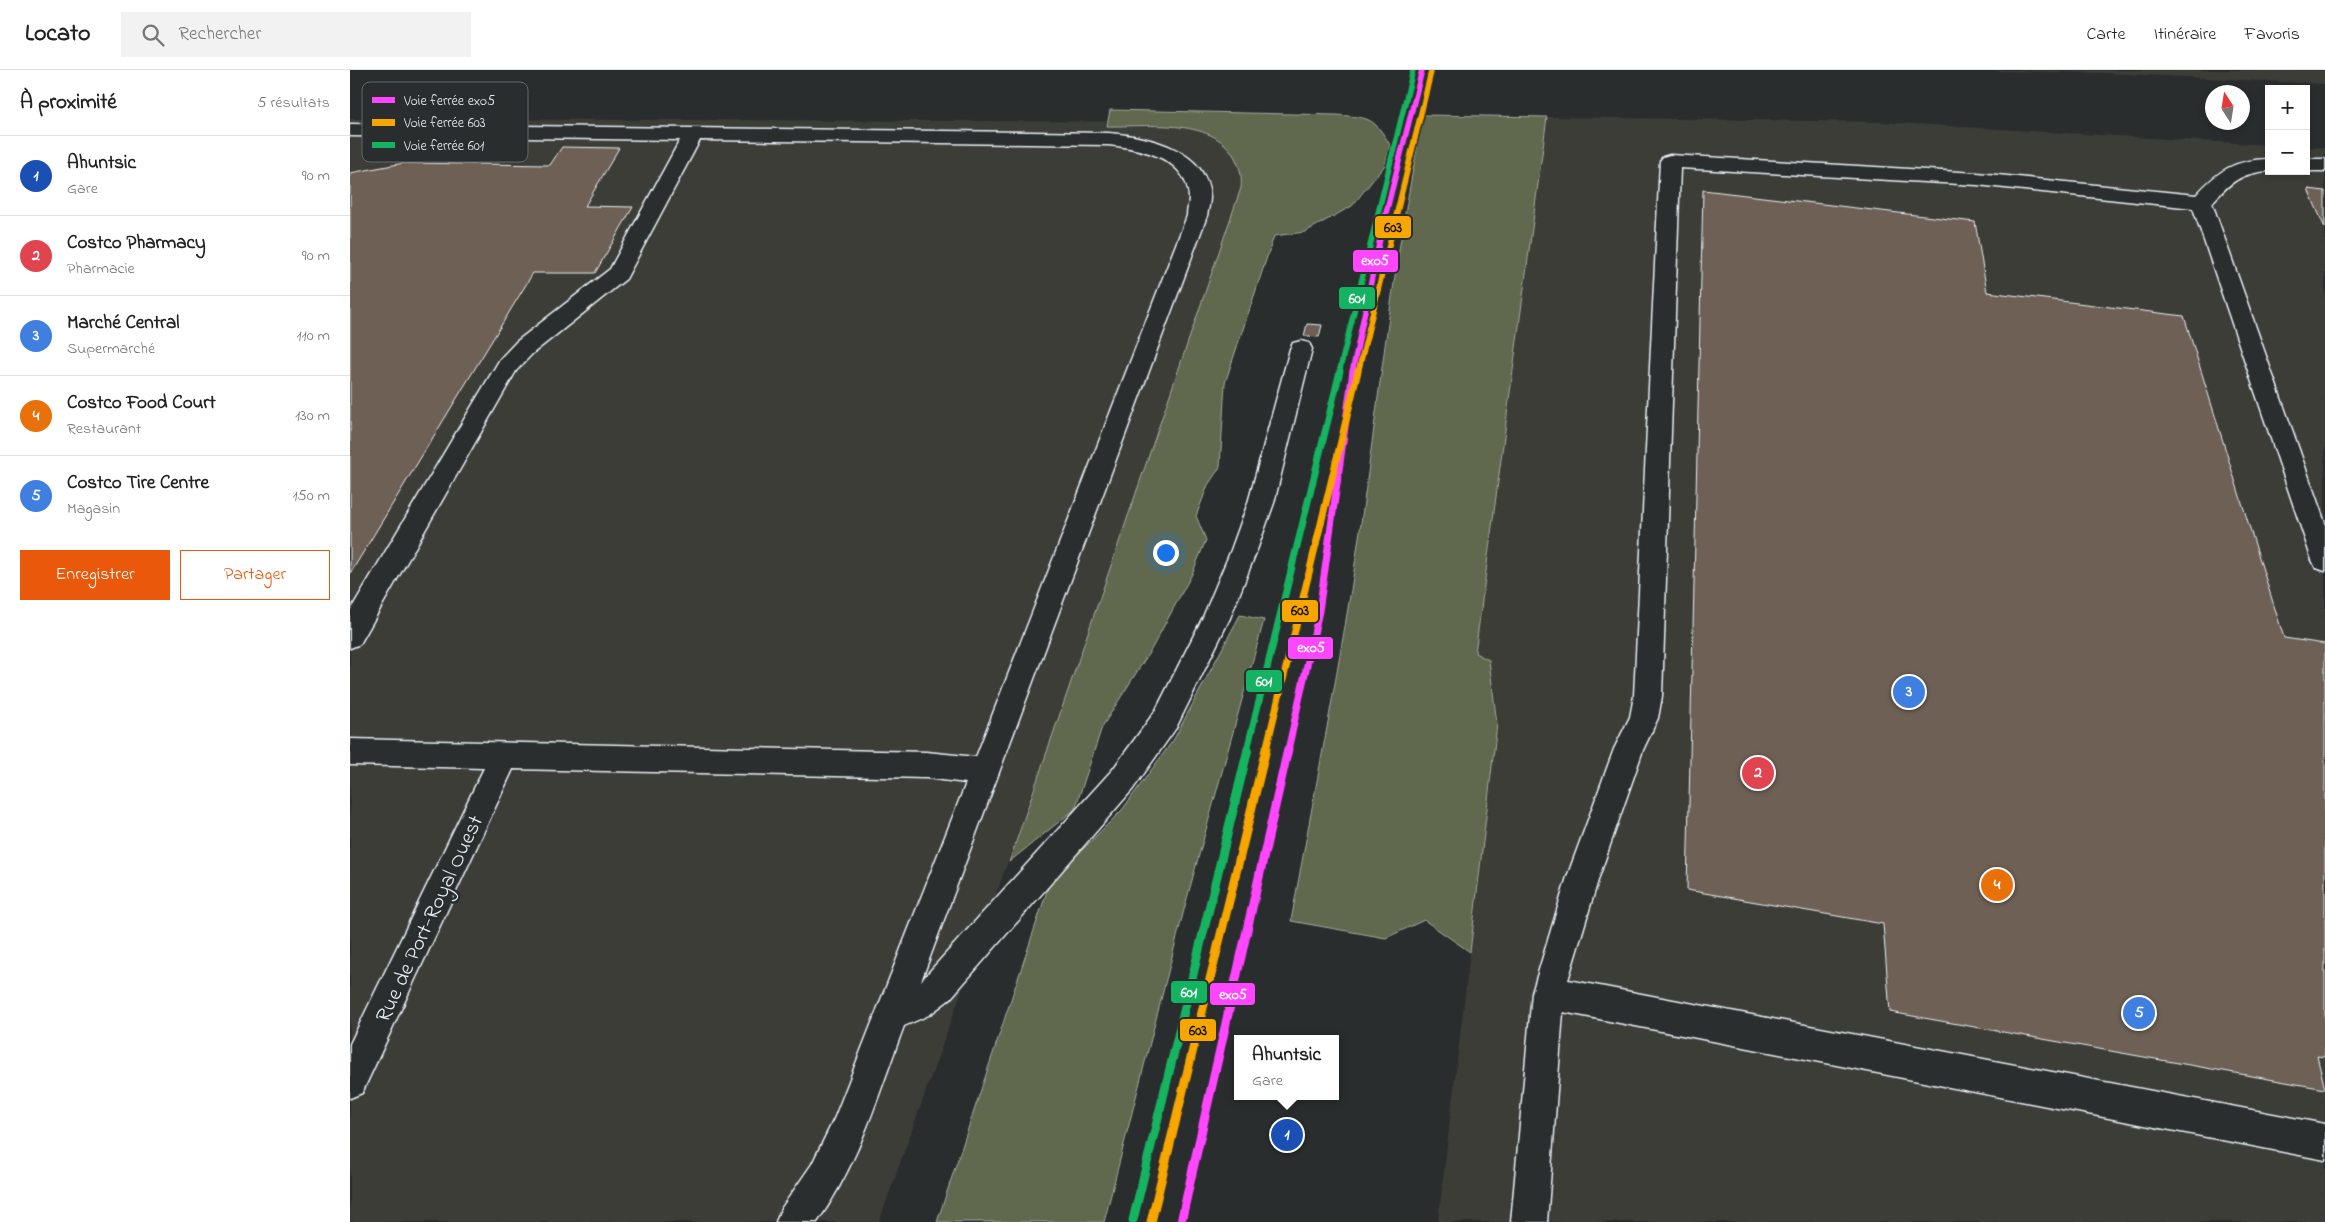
<!DOCTYPE html>
<html lang="fr">
<head>
<meta charset="utf-8">
<style>
	body { margin:0; font-family:"Indie Flower",sans-serif; background:#f2f2f2; color:#222 }
	.controls { position:absolute; right:15px; top:15px; display:grid; overflow:hidden; border-radius:0px; box-shadow:0 2px 8px #0003 }
	.controls button { width:45px; height:45px; display:grid; place-items:center; padding:0; border:0; border-bottom:1px solid #e0e0e0; background:#fff; color:#222; font:25px sans-serif }
	.compass { position:absolute; left:1855px; top:15px; width:45px; height:45px; border-radius:50%; background:#fff; box-shadow:0 2px 8px #0003; rotate:348deg }
	.you { position:absolute; left:815px; top:482px; width:18px; height:18px; margin:-12px; border:4px solid #fff; border-radius:50%; background:#1a73e8; box-shadow:0 0 0 8px #1a73e833 }
	.badge { display:grid; place-items:center; width:32px; height:32px; border-radius:50%; background:#ea580c; color:#fff; font-size:16px; font-weight:700 }
	.pin { position:absolute; translate:-50% -50%; border:2px solid #fff; box-shadow:0 1px 5px #0006 }
	.popup { position:absolute; left:884px; top:965px; width:105px; height:65px; box-sizing:border-box; display:grid; place-content:center; border-radius:0px; background:#fff; filter:drop-shadow(0 1px 4px #0005); font-size:16px; white-space:nowrap; color:#767676 }
	.popup b { font-size:19px; color:#222 }
	.popup::after { content:''; position:absolute; left:50%; top:100%; margin-left:-10px; border:10px solid transparent; border-top-color:#fff }
	.list { margin:0; padding:0; list-style:none }
	h2 { display:flex; justify-content:space-between; align-items:center; height:65px; margin:0; padding:0 20px; font-size:21px }
	h2 small { font-size:16px; font-weight:400; color:#767676 }
	.list li { display:grid; grid-template-columns:32px 1fr auto; gap:15px; align-items:center; box-sizing:border-box; height:80px; padding:0 20px; border-top:1px solid #e0e0e0 }
	.list b { display:block; font-size:19px; white-space:nowrap }
	.list p { margin:0; font-size:16px; white-space:nowrap; color:#767676 }
	.list em { font-size:16px; font-style:normal; color:#767676 }
	.actions { display:flex; gap:10px; padding:15px 20px }
	.actions a { flex:1; padding:11px 0; border:1px solid #ea580c; border-radius:0px; text-align:center; font-size:18px; color:#ea580c }
	.actions .main { background:#ea580c; color:#fff }
	.icon { flex:none; width:28px; height:28px; fill:none; stroke:currentColor; stroke-width:2; stroke-linecap:round; stroke-linejoin:round }
	.map { position:relative; flex:none; width:1975px; height:1152px; overflow:hidden }
	header { display:flex; align-items:center; gap:30px; box-sizing:border-box; height:70px; padding:0 25px; background:#fff; border-bottom:1px solid #e0e0e0 }
	header strong { font-size:24px }
	nav { display:flex; gap:28px; margin-inline-start:auto; font-size:18px }
	.search { width:350px; height:45px; background:#f2f2f2; display:flex; align-items:center; gap:12px; box-sizing:border-box; padding:0 18px; border-radius:0px; color:#767676; font-size:19px }
	main { display:flex }
	aside { flex:1; background:#fff }
	.map>svg:first-child { display:block }
	.built { fill:#3e3d39 }
	.green { fill:#61684e; stroke:#a4aca3 }
	.building { fill:#6e6154; stroke:#e8f1f8 }
	.lines { fill:none; stroke-linecap:round; stroke-linejoin:round }
	.minor-casing { stroke:#e8f1f8; stroke-width:3 }
	.minor { fill:#2a2d2e; fill-rule:evenodd }
	.rail-1-far2-casing { stroke:#2a2d2e; stroke-width:9 }
	.rail-1-far1-casing { stroke:#2a2d2e; stroke-width:11 }
	.rail-1-casing { stroke:#2a2d2e; stroke-width:12 }
	.rail-2-far2-casing { stroke:#2a2d2e; stroke-width:9 }
	.rail-2-far1-casing { stroke:#2a2d2e; stroke-width:11 }
	.rail-2-casing { stroke:#2a2d2e; stroke-width:12 }
	.rail-3-far2-casing { stroke:#2a2d2e; stroke-width:9 }
	.rail-3-far1-casing { stroke:#2a2d2e; stroke-width:11 }
	.rail-3-casing { stroke:#2a2d2e; stroke-width:12 }
	.rail-1-far2 { stroke:#ff46ff; stroke-width:5.5 }
	.rail-1-far1 { stroke:#ff46ff; stroke-width:7 }
	.rail-1 { stroke:#ff46ff; stroke-width:9 }
	.rail-2-far2 { stroke:#f7a600; stroke-width:5.5 }
	.rail-2-far1 { stroke:#f7a600; stroke-width:7 }
	.rail-2 { stroke:#f7a600; stroke-width:9 }
	.rail-3-far2 { stroke:#13b361; stroke-width:5.5 }
	.rail-3-far1 { stroke:#13b361; stroke-width:7 }
	.rail-3 { stroke:#13b361; stroke-width:9 }
	.labels { text-anchor:middle; stroke-width:5; stroke-linejoin:round; paint-order:stroke }
	.street-label { font-size:22px; fill:#e8f1f8; stroke:#2a2d2e }
	.key { fill:#2a2d2e; stroke:#63686b; stroke-width:1 }
	.key-label { font-size:14px; fill:#e8f1f8 }
	.line-badge { stroke:#2a2d2e; stroke-width:2 }
	.badge-label { font-size:14px; text-anchor:middle; font-weight:bold; fill:#fff }
	.pale-badge-label { font-size:14px; text-anchor:middle; font-weight:bold; fill:#111 }
</style>
</head>
<body>
<header>
<strong>Locato</strong>
<div class="search"><svg class="icon" aria-label="search" viewBox="0 0 24 24"><circle cx="10" cy="10" r="6"/><path d="M15 15l6 6"/></svg>Rechercher</div>
<nav><a>Carte</a><a>Itinéraire</a><a>Favoris</a></nav>
</header>
<main>
<aside>
<h2>À proximité<small>5 résultats</small></h2>
<ul class="list">
<li><span class="badge" style="background:#1a4fb4">1</span><div><b>Ahuntsic</b><p>Gare</p></div><em>90 m</em></li>
<li><span class="badge" style="background:#e0444e">2</span><div><b>Costco Pharmacy</b><p>Pharmacie</p></div><em>90 m</em></li>
<li><span class="badge" style="background:#3f7fe0">3</span><div><b>Marché Central</b><p>Supermarché</p></div><em>110 m</em></li>
<li><span class="badge" style="background:#e8710a">4</span><div><b>Costco Food Court</b><p>Restaurant</p></div><em>130 m</em></li>
<li><span class="badge" style="background:#3f7fe0">5</span><div><b>Costco Tire Centre</b><p>Magasin</p></div><em>150 m</em></li>
</ul>
<div class="actions"><a class="main">Enregistrer</a><a>Partager</a></div>
</aside>
<div class="map">
<svg width="1975" height="1152" viewBox="0 0 1975 1152">
	<rect width="100%" height="100%" fill="#2a2d2e"/>
	<filter id="ink" filterUnits="userSpaceOnUse"><feTurbulence type="fractalNoise" baseFrequency=".02" numOctaves="2"/><feDisplacementMap in="SourceGraphic" scale="10" xChannelSelector="R" yChannelSelector="G"/><feConvolveMatrix kernelMatrix="1 2 1 2 8 2 1 2 1" color-interpolation-filters="sRGB"/></filter>
	<g filter="url(#ink)">
		<path class="built" d="M1610,0H1975V14L1757,3Z
			M1197,47L1530,52L1919,75V101H1956V77L1975,78V1152H1088L1147,654L1139,590L1125,583Z
			M0,49L922,52L529,1152H0Z"/>
		<path class="green" d="M760,40L987,45C1019,48 1023,46 1040,75L1035,95L1002,136L955,162L924,166L875,313L870,397L858,415L846,446L856,470L842,504L802,578L752,657L725,739L659,792L891,118C892,108 891,101 887,92C868,46 798,57 757,56Z
			M1074,45L1197,47L1125,583L1139,590L1147,654L1120,882L1074,850L1036,868L941,851C961,741 983,631 1001,520C1026,362 1040,202 1074,45Z
			M890,545L914,550L836,832L754,1152H587L700,812L772,740L824,669Z"/>
		<path class="building" d="M212,77L269,78L235,136L283,137L245,203H183L0,504V103L54,93L200,95Z
			M1958,119L1975,121V158Z
			M1353,120L1625,152L1637,222L1834,246L1934,568L1975,574V987L1967,986L1975,1019L1540,942L1533,854L1337,820Z
			M957,254L972,255L969,267L954,266Z"/>
		<g class="lines">
			<g class="minor-casing">
				<path id="minor" d="M0,54L758,63C796,66 857,78 860,127C860,133 858,140 857,146L571,911L763,699L806,640L853,547L881,480L898,433L940,279L943,273L951,271L959,273L962,279L924,433L907,480L880,548L826,658L783,719L600,929L579,945L554,956C529,1022 509,1094 467,1152H426L431,1139L462,1094L485,1047L616,713L576,708L163,699L12,1023L0,1028V974L134,698L0,695V669L576,682L626,687L837,146C837,140 839,133 839,127C837,87 789,78 758,75L350,70L276,209L182,284L166,301L10,574L0,578V541L150,289L166,272L260,199L330,70L0,66Z
					M1320,85L1627,103L1846,125C1869,100 1884,90 1919,89V101C1891,103 1880,112 1862,133L1975,453V501L1966,498L1962,490L1843,138L1627,115L1330,98L1312,626L1308,648L1293,680L1249,807L1218,910L1975,1054V1090L1213,942L1197,1152H1161L1182,923L1217,807L1264,679L1280,647L1284,626L1310,91L1313,87Z
					M1956,89H1975V101H1956Z"/>
			</g>
			<use href="#minor" class="minor"/>
			<g class="rail-1-far2-casing">
				<path id="rail-1-far2" d="M1002,303L1032,159L1072,0"/>
			</g>
			<g class="rail-1-far1-casing">
				<path id="rail-1-far1" d="M938,680L969,541L1003,301"/>
			</g>
			<g class="rail-1-casing">
				<path id="rail-1" d="M831,1152L938,679"/>
			</g>
			<g class="rail-2-far2-casing">
				<path id="rail-2-far2" d="M1008,303L1081,2"/>
			</g>
			<g class="rail-2-far1-casing">
				<path id="rail-2-far1" d="M916,680L1008,301"/>
			</g>
			<g class="rail-2-casing">
				<path id="rail-2" d="M801,1152L916,679"/>
			</g>
			<g class="rail-3-far2-casing">
				<path id="rail-3-far2" d="M989,303L1063,0"/>
			</g>
			<g class="rail-3-far1-casing">
				<path id="rail-3-far1" d="M897,680L990,301"/>
			</g>
			<g class="rail-3-casing">
				<path id="rail-3" d="M783,1150L898,679"/>
			</g>
			<use href="#rail-1-far2" class="rail-1-far2"/>
			<use href="#rail-1-far1" class="rail-1-far1"/>
			<use href="#rail-1" class="rail-1"/>
			<use href="#rail-2-far2" class="rail-2-far2"/>
			<use href="#rail-2-far1" class="rail-2-far1"/>
			<use href="#rail-2" class="rail-2"/>
			<use href="#rail-3-far2" class="rail-3-far2"/>
			<use href="#rail-3-far1" class="rail-3-far1"/>
			<use href="#rail-3" class="rail-3"/>
		</g>
	</g>
	<g class="labels">
		<g class="street-label">
			<text transform="translate(78 848) rotate(-65)" y="8">Rue de Port-Royal Ouest</text>
		</g>
	</g>
	<rect x="12" y="12" width="166" height="80" rx="8" class="key"/>
	<rect x="22" y="27" width="23" height="6" fill="#ff46ff"/>
	<rect x="22" y="49" width="23" height="7" fill="#f7a600"/>
	<rect x="22" y="72" width="23" height="6" fill="#13b361"/>
	<g class="key-label">
		<text x="54" y="35">Voie ferrée exo5</text>
		<text x="54" y="57">Voie ferrée 603</text>
		<text x="54" y="80">Voie ferrée 601</text>
	</g>
	<g class="line-badge">
		<rect x="1024" y="145" width="38" height="24" rx="5" fill="#f7a600"/>
		<rect x="1002" y="179" width="47" height="24" rx="5" fill="#ff46ff"/>
		<rect x="988" y="216" width="38" height="24" rx="5" fill="#13b361"/>
		<rect x="931" y="529" width="38" height="24" rx="5" fill="#f7a600"/>
		<rect x="937" y="566" width="47" height="24" rx="5" fill="#ff46ff"/>
		<rect x="895" y="599" width="38" height="24" rx="5" fill="#13b361"/>
		<rect x="820" y="910" width="38" height="24" rx="5" fill="#13b361"/>
		<rect x="859" y="912" width="47" height="24" rx="5" fill="#ff46ff"/>
		<rect x="829" y="948" width="38" height="24" rx="5" fill="#f7a600"/>
	</g>
	<g class="badge-label">
		<text x="1025" y="195">exo5</text>
		<text x="1007" y="233">601</text>
		<text x="961" y="582">exo5</text>
		<text x="914" y="616">601</text>
		<text x="839" y="927">601</text>
		<text x="883" y="929">exo5</text>
	</g>
	<g class="pale-badge-label">
		<text x="1043" y="162">603</text>
		<text x="950" y="545">603</text>
		<text x="848" y="965">603</text>
	</g>
</svg>
<div class="controls">
<button>+</button>
<button>−</button>
</div>
<svg class="compass" viewBox="-18 -18 36 36"><path d="M0-13l5 13h-10z" fill="#e53935"/><path d="M0 13l5-13h-10z" fill="#767676"/></svg>
<div class="you"></div>
<div class="pin badge" style="left:937px;top:1065px;background:#1a4fb4">1</div>
<div class="popup"><b>Ahuntsic</b>Gare</div>
<div class="pin badge" style="left:1408px;top:703px;background:#e0444e">2</div>
<div class="pin badge" style="left:1559px;top:622px;background:#3f7fe0">3</div>
<div class="pin badge" style="left:1647px;top:815px;background:#e8710a">4</div>
<div class="pin badge" style="left:1789px;top:943px;background:#3f7fe0">5</div>
</div>
</main>
</body>
</html>
